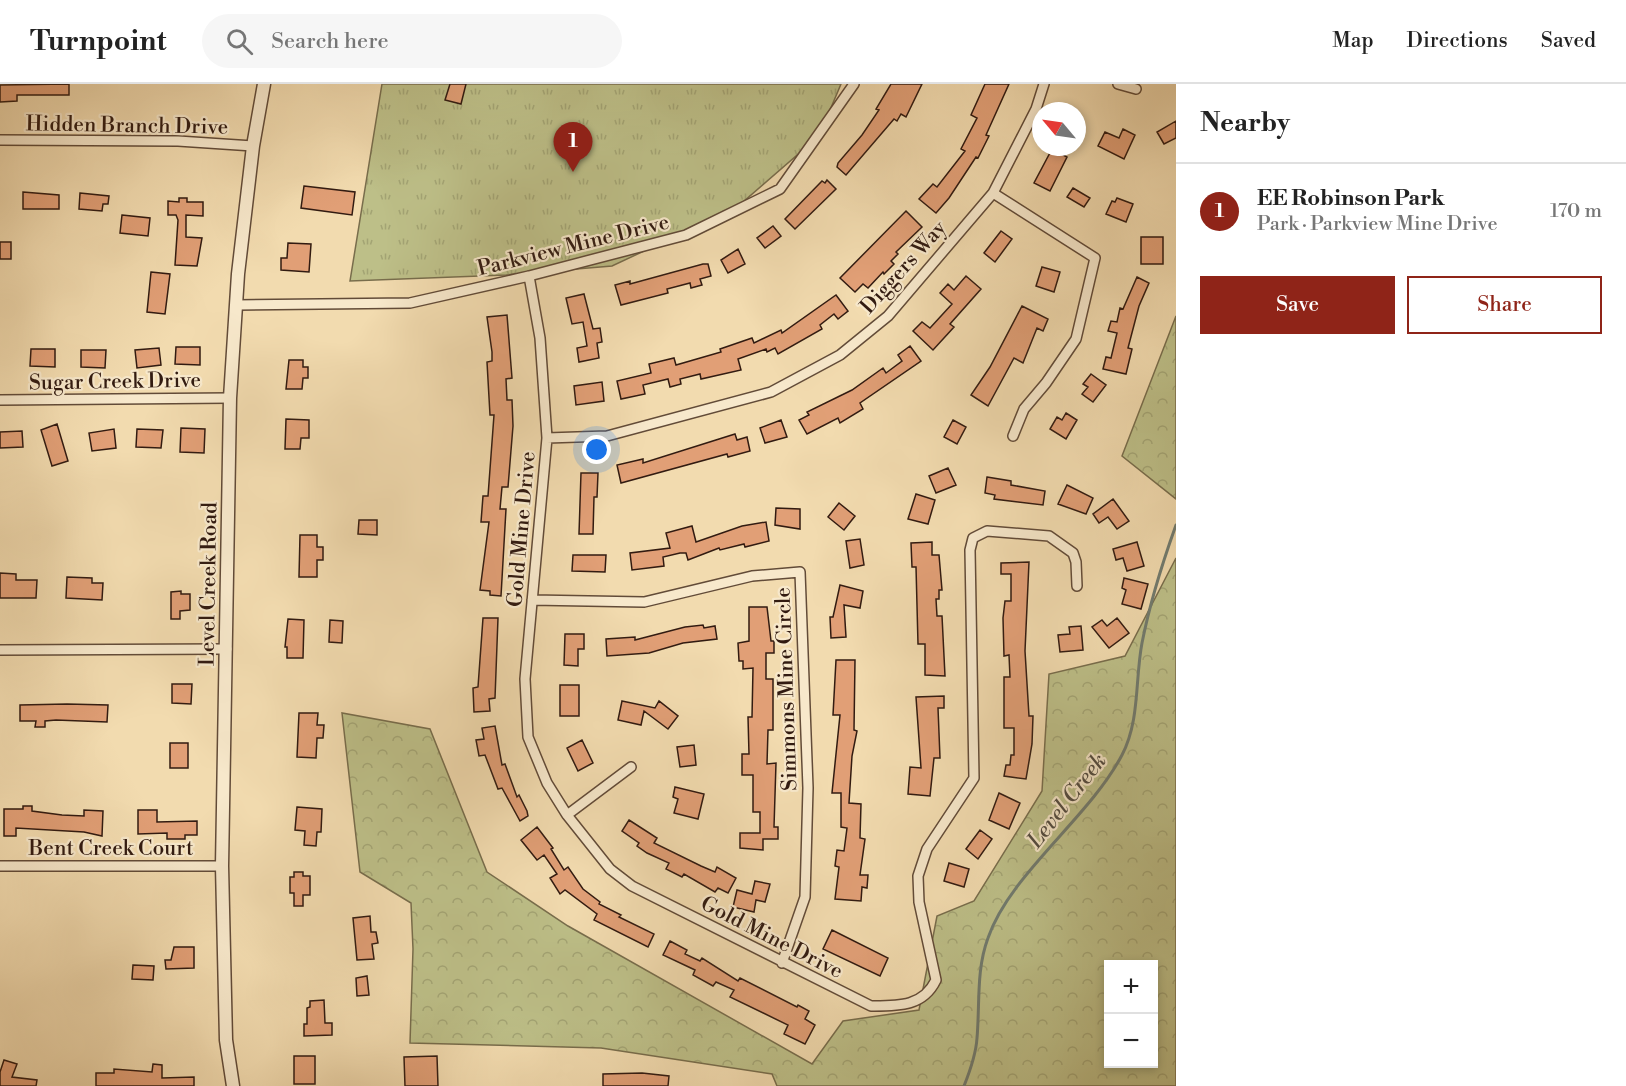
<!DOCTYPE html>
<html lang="en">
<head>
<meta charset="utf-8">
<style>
	body { margin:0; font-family:"Libre Bodoni",serif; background:#f6f6f6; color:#222 }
	.controls { position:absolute; right:18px; bottom:18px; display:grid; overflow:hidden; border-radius:0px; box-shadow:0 3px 9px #0003 }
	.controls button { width:54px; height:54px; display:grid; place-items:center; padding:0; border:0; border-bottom:2px solid #e0e0e0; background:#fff; color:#222; font:30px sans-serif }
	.compass { position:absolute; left:1032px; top:18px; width:54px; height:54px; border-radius:50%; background:#fff; box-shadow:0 3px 9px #0003; rotate:299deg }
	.you { position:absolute; left:597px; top:366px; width:21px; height:21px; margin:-15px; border:4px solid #fff; border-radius:50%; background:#1a73e8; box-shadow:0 0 0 9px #1a73e833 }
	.badge { display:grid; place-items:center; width:39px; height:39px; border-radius:50%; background:#8f2418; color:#fff; font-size:20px; font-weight:700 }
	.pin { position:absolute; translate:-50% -50px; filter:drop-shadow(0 2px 3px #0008) }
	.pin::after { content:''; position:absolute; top:32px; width:21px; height:18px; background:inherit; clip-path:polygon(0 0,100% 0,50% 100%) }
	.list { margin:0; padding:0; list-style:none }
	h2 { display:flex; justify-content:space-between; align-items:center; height:78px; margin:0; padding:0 24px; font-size:26px }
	h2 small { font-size:20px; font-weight:400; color:#767676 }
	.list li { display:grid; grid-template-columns:39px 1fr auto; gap:18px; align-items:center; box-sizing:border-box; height:96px; padding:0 24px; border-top:2px solid #e0e0e0 }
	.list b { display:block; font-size:22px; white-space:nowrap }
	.list p { margin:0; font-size:20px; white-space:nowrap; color:#767676 }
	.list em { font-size:20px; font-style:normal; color:#767676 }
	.actions { display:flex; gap:12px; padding:18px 24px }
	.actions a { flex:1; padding:14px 0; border:2px solid #8f2418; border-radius:0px; text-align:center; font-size:21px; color:#8f2418 }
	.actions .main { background:#8f2418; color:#fff }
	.icon { flex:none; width:33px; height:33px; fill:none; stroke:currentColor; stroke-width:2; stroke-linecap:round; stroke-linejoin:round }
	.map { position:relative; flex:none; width:1176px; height:1002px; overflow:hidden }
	header { display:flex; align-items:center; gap:36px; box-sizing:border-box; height:84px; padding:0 30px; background:#fff; border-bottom:2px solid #e0e0e0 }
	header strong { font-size:28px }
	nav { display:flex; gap:33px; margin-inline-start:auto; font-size:21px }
	.search { width:420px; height:54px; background:#f6f6f6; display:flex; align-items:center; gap:15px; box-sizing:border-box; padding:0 21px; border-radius:33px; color:#767676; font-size:22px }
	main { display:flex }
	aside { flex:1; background:#fff }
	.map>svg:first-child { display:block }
	.forest { fill:url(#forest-crowns); stroke:#786d4c; stroke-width:1.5; fill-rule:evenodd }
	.park { fill:url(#park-tufts); stroke:#786d4c; stroke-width:1.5 }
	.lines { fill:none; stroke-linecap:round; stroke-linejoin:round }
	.stream { stroke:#717b6f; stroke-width:3 }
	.building { fill:#e19f76; stroke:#321b11; stroke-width:1.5 }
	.minor-casing { stroke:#624b38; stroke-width:12 }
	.tertiary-casing { stroke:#624b38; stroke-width:15 }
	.minor { stroke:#f7e8cb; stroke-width:9 }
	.tertiary { stroke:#f7e8cb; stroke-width:12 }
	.labels { text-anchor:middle; stroke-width:4.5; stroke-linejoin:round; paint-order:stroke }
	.street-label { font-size:21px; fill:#321b11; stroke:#f7e8cb }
	.water-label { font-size:22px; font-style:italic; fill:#524b40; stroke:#f7e8cb }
</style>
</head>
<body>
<header>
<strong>Turnpoint</strong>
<div class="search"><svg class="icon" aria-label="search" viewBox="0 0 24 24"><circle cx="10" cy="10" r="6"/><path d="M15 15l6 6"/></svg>Search here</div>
<nav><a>Map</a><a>Directions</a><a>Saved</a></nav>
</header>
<main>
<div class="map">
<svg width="1176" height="1002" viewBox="0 0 1176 1002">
	<defs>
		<pattern id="forest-crowns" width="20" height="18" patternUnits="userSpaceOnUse" patternTransform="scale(1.5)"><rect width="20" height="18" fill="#bdbf88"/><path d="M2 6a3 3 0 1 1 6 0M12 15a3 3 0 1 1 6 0" fill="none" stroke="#a3a474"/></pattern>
		<pattern id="park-tufts" width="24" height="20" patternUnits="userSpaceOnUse" patternTransform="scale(1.5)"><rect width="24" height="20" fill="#bdbf88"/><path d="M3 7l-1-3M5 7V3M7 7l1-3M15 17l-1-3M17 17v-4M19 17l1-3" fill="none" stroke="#a3a474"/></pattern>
	</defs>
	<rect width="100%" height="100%" fill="#f2dbaf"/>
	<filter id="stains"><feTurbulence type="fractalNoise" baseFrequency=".00333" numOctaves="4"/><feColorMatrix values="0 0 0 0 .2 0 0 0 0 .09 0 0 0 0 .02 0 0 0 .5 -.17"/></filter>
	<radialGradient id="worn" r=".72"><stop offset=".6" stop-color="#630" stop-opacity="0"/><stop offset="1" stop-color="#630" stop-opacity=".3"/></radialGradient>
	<path class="forest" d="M1176,232V415L1122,372Z
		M1176,474V1002H777L772,990L601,964L410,959L413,865L411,819L360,788L342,629L430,645L487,788L568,842L812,980L843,937L919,926L937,832L974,817L1042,707L1049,590L1125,572ZM1108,880H1154V980H1108Z"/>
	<path class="park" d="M382,0H841L819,52L736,124L612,182L506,191L350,197Z"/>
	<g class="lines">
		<path class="stream" d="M964,1002C970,987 976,970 977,954C980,920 976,886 988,854C1010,790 1089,734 1122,671C1140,637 1135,595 1142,559C1150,518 1162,480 1176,441"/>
	</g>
	<path class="building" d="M69,0V11H17V17L0,18V1Z
		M450,0H466L461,20L445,16Z
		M891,0H922L906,33L901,30L897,37L894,35L846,91L837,83L838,79L862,51L879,26L876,25Z
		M985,0H1009L986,51L989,52L978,74L976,73L949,114L936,129L919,115L933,100L937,103L965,67L961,65L977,34L971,31Z
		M1176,37V54L1164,60L1157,48Z
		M1123,45L1135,51L1124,75L1098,62L1105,48L1119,54Z
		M1052,65L1067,73L1050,107L1034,99Z
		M827,96L836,105L795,145L785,135L822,97L825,99Z
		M304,102L355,108L352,131L301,124Z
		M1073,104L1090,114L1084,123L1067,113Z
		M23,108L59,111V125H23Z
		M80,109L109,112L108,120H103L102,127L79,125Z
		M179,114H187V118H203V132L186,131V153L202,154L197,182L175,181L178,136L176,131H168V117L179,118Z
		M1117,114L1133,120L1126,138L1106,130L1112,117L1115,118Z
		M906,127L922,143L896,168L898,170L891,177L894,180L884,190L883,188L868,204L863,200L855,208L840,194Z
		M122,131L150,134L148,152L120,149Z
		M773,142L781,152L765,164L757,154Z
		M1001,147L1012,155L995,178L984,169Z
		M1141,153H1163V180H1141Z
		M0,158H11V175H0Z
		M288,159L311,160L309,188L281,186V174H287Z
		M738,165L745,180L728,189L721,176Z
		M703,180H708L711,192L700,195L702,201L691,204L690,199L667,205L668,209L621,221L615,201L630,197V200Z
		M1042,183L1060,188L1054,208L1036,202Z
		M151,188L170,190L165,230L147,228Z
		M966,192L981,205L950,240L954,243L933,266L913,247L922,238L930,244L952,220L940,209L948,200L954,206Z
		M1137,193L1149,199L1139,222L1128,264L1132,265L1126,290L1103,285L1106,273L1111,274L1117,249L1108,247L1111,237L1117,238L1120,224L1123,225Z
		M584,210L593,245L600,244L602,258L597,259L599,274L579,278L577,264L587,262L583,238L572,240L566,214Z
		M836,211L848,227L838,235L834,230L820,241L822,245L778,270L775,264L767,268L766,265L738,275L741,286L701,295L700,290L680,295L681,300L670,303L668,295L643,301L645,310L621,315L617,297L651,289L649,280L674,274L676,281L721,268L720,265L752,254L754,259L781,246L782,249Z
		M1022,222L1048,235L1043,247L1037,244L1023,279L1014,274L988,322L971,311L990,283Z
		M507,231L512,294L506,295L507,316H512L513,342L508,403H502L500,425H506L501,512L490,511V507L480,506L489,438H481L483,412H488L494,331H490L487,278L492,277V268L487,233Z
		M910,262L921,277L860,319L863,325L840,339L838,334L807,350L799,336L809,331L807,328L852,306L883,284L886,289L902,277L898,271Z
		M176,263H200V281L175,280Z
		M159,264L161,281L137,284L135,266Z
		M31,265H55V283L30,282Z
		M81,266H106L105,284L81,283Z
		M289,276H303V283H308V294H303L302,305H286Z
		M1091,290L1106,301L1093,318L1082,310L1088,303L1083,300Z
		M602,298L604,317L576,321L574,302Z
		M1066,329L1077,336L1066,355L1050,345L1057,333L1062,336Z
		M286,335L309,336V354H301L300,365H285Z
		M781,336L787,353L765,359L760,344Z
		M953,336L966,343L957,360L944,353Z
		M57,340L68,377L52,382L41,346Z
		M181,344L205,345L204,369L180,368Z
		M114,345L116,364L92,367L89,349Z
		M137,345L163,346L161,364L136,363Z
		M22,347L23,363L0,364V348Z
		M735,350L737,356L747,353L750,367L728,373L727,370L621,399L617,381L643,375V379Z
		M948,384L956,401L936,409L929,392Z
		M581,389H598L597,413H594L593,450H579Z
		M987,393L1011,397V401L1045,407L1043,421L994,415L995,411L985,409Z
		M1067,401L1093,414L1086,430L1058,420Z
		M916,410L935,416L928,440L908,435Z
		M1113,415L1129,437L1117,445L1108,433L1099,439L1093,430Z
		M839,419L855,432L844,446L828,433Z
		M776,424L800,425V445L775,441Z
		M359,436H377V451L358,450Z
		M766,438L769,457L745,463L744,460L720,466L719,464L688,476L686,469H680L663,473L664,482L632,486L630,469L670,464L666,449L692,442L696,458L742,442Z
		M300,451H317V463H323V476H317V493H299Z
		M860,455L864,481L850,484L846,457Z
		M932,458V471H939L942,506H939V515H936L937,532H942L945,592L925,591V560H918L916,483H912L911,459Z
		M1137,458L1144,482L1127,487L1123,474L1116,476L1113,465Z
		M573,471H606L605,488L572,487Z
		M1029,478L1025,567L1029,632H1033L1032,660L1026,695L1004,692L1006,681H1010L1011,671H1014V644H1004V593H1010L1009,571L1004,572L1003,534L1005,517H1011V490H1001V479Z
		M0,489L16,490V496H37L36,514H0Z
		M67,493L92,494V499H103L102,516L66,514Z
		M1124,494L1148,500L1141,525L1122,520L1126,506L1122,504Z
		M840,501L863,507L860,524L844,521L846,553L831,554L830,533H833Z
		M181,507V510H190V526L180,527V535H171V508Z
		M749,523H767L771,557H774V569H766V595H773V646H768L767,680L776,679L774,743H778V755H763V766L740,764V749H760V728H753V691H742V670H749L748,633H752L753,584L743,585V577H739L738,559L749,557Z
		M483,534H498L495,614L489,615L490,627L474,628L473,604L478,603Z
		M1117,534L1129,549L1109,564L1092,543L1102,536L1107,542Z
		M288,535L304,536L303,574H287V563H285Z
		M330,536L343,537L342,559L329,558Z
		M703,541L704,544L715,542L717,555L683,559L649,569L607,572L606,555L635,553V556L685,543Z
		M1081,542L1083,566L1060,568L1058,551L1070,550L1069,543Z
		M565,550H584V565H578V582L564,581Z
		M836,576H855L854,646L857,647L852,672L849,719L861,720L860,754L865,755L860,791H868L867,804L862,803L861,817L835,815L839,783L835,782L837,766L844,767L847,744L841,743V709H832L840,631H833Z
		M172,600H192L191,620L172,619Z
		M560,601H579V632H560Z
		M944,612V624H938L940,674H934L930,712L908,710L910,683L921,684L916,613Z
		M622,617L655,624L659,617L678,632L668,645L644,627L641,641L618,636Z
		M67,620L108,621L107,638L56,636L45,637V643H35L36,637H20V621Z
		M299,629H318L317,641H324L323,654H317L316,674L297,673Z
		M495,642L502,681L505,680L517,713L519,711L527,727L528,732L520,737L502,704L498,705L485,671L479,672L476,656L484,655L482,644Z
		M582,656L593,679L578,687L567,664Z
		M170,659H188V684H170Z
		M694,661L696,681L680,683L677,663Z
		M675,703L704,710L698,735L674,729L678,715L673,713Z
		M999,709L1020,719L1009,745L989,736Z
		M23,722H32V727L62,731L84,732V726L103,727L102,752L84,748L16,744V752H4V725H23Z
		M297,723L322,725L321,748H317L316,762L304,761L305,747L295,746Z
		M138,726H157V738L197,737V751H185V755H167V749L138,750Z
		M629,736L657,754L654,759L701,782L715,788L717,783L736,794L728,809L718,804L715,808L684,790L682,793L666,785L669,779L647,769L637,762L639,759L622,747Z
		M537,743L553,764L551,765L564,786L568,783L583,805L600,818L599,820L621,831L619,833L654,850L648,863L594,836L597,830L565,806L560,810L550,794L557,790L544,771L537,776L521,756Z
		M980,746L992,755L978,775L966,765Z
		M949,779L969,785L964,803L944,797Z
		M294,788H303V792H310V811H303V822H294V809H290V793H294Z
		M755,797L770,800L765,818L756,816L754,828L733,823L737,806L752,810Z
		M370,832L371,848H376L378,859L372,860L374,875L357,876L353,834Z
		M832,846L888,874L880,892L823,865Z
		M670,857L687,866L685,870L700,877L702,874L738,897L740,894L797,923L798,921L809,927L805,935L815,941L805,960L784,950L788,941L730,913L734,906L716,898L713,902L693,891L695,886L663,871Z
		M174,863H194V884L166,885L165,876H171Z
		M133,881L154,882L153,896L132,895Z
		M367,892L369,911L357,912L356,894Z
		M324,916L325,939H332V951L304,952V940H307V924L310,923V917Z
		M294,972H315V1000H294Z
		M437,972L438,1002H405L404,973Z
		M4,976L17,980L12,993L37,996L36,1002H0V988Z
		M153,980L162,981V994L194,993V1002H96V989H114V985L152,988Z
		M642,989L669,992L668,1002H603V990Z"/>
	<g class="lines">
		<g class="minor-casing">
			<path id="minor" d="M1118,0L1136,5
				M0,56L178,57L253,62
				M993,109L1095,174L1076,255L1046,299L1024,325L1013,352
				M529,192L540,254L547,354L525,595L528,653L547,699L567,731L610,785L632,802L871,922C898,922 923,923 936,896L919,818L918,792L927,765L974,694L970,466L973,454L987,447L1049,452L1073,469L1076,478L1077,502
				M237,221L410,219L529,192L686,151L780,105L854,0
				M0,316L230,314
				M547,354L607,352L771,308L840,271L888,232L993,109L1036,25L1044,0
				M532,516L644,518L752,492L800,488L808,704L805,813L782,879
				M0,566L227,565
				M567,731L631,683
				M0,782H222"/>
		</g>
		<g class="tertiary-casing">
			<path id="tertiary" d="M233,1002L226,956L222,782L230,314L238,190L253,62L264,0"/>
		</g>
		<use href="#minor" class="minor"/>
		<use href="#tertiary" class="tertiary"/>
	</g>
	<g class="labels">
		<g class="street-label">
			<text transform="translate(127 41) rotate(1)" y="7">Hidden Branch Drive</text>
			<text transform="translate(573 161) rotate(-14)" y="7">Parkview Mine Drive</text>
			<text transform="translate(903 183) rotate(-48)" y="7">Diggers Way</text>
			<text transform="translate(115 297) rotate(-1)" y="7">Sugar Creek Drive</text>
			<text transform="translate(521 445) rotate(-85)" y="7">Gold Mine Drive</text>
			<text transform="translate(208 500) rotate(-89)" y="7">Level Creek Road</text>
			<text transform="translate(786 605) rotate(-92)" y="7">Simmons Mine Circle</text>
			<text x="111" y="771">Bent Creek Court</text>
			<text transform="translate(772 853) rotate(27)" y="7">Gold Mine Drive</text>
		</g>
		<g class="water-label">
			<text transform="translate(1066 716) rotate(-52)" y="8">Level Creek</text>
		</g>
	</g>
	<rect width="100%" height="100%" filter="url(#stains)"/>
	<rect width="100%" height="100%" fill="url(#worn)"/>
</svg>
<div class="controls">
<button>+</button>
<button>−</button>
</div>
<svg class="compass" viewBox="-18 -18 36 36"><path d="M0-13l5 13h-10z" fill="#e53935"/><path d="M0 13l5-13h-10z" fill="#767676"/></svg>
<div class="you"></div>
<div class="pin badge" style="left:573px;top:88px">1</div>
</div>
<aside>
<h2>Nearby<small></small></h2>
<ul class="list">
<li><span class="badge">1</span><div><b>EE Robinson Park</b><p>Park · Parkview Mine Drive</p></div><em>170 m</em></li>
</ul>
<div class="actions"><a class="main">Save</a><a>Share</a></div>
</aside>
</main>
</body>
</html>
